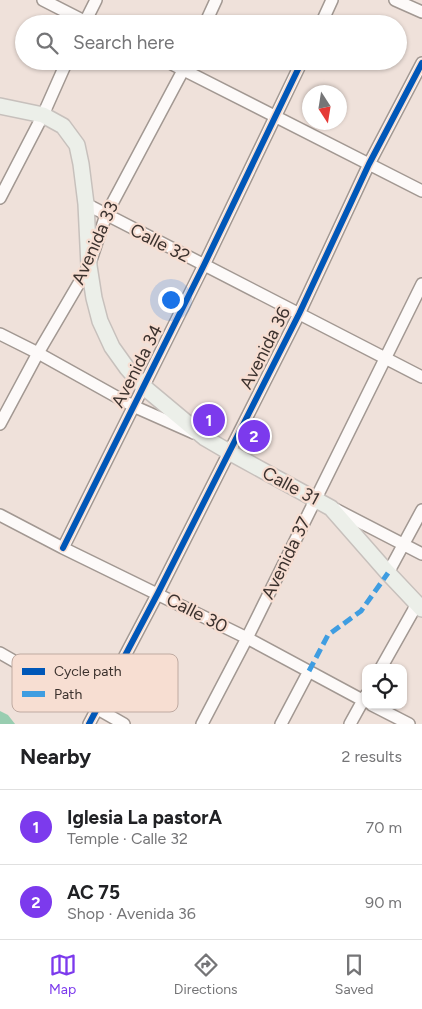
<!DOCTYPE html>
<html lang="en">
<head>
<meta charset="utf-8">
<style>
	body { margin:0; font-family:Figtree,sans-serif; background:#f2f2f2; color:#202124 }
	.controls { position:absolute; right:15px; bottom:15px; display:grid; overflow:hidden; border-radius:10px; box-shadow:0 1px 4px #0004 }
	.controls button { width:45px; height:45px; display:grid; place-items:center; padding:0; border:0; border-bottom:1px solid #e0e0e0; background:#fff; color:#202124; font:25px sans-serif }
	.compass { position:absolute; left:302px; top:85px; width:45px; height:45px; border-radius:50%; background:#fff; box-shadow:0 1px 4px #0004; rotate:168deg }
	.you { position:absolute; left:170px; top:299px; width:18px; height:18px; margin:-12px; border:4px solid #fff; border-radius:50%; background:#1a73e8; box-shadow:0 0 0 8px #1a73e833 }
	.badge { display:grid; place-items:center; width:32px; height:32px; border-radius:50%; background:#7c3aed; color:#fff; font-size:16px; font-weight:700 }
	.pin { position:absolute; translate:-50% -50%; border:2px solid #fff; box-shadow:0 1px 5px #0006 }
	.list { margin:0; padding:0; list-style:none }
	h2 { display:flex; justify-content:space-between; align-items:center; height:65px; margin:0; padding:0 20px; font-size:21px }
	h2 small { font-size:16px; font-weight:400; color:#757577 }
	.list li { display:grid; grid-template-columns:32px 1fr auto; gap:15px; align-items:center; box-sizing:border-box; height:75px; padding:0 20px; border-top:1px solid #e0e0e0 }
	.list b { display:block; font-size:19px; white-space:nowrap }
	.list p { margin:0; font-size:16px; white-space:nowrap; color:#757577 }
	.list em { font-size:16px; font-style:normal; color:#757577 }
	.icon { flex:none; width:28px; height:28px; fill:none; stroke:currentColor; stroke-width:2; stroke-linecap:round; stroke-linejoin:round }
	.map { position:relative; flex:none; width:422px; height:724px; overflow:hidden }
	.search { position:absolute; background:#fff; box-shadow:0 1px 4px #0004; left:15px; right:15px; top:15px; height:55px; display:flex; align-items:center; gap:12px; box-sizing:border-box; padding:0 18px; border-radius:28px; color:#757577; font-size:19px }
	.sheet { height:215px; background:#fff }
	nav { display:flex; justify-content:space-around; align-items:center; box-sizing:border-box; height:70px; border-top:1px solid #e0e0e0; background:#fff; font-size:14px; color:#757577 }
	nav a { display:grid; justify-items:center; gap:2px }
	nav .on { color:#7c3aed }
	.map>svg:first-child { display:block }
	.forest { fill:#98cdb0 }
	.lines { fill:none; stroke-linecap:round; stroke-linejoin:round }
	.minor-casing { stroke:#a29892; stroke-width:14 }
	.major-casing { stroke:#c7c0bc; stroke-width:18 }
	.minor { stroke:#fdfaf9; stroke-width:11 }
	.major { stroke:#ecefe9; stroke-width:15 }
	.quiet { stroke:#3f9de1; stroke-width:5; stroke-dasharray:10 5; stroke-linecap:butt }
	.cycleway-casing { stroke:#f7ded2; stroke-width:9 }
	.cycleway { stroke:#0057b8; stroke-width:6 }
	.labels { text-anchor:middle; stroke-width:4.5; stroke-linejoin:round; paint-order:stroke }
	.street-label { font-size:18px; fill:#3c322e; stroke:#f7ded2 }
	.key { fill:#f7ded2; stroke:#bfaaa1; stroke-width:1 }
	.key-label { font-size:14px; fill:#3c322e }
</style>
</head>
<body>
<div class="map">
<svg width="422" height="724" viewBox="0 0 422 724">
	<rect width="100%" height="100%" fill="#efe1da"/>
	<path class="forest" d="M0,711L8,715L15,724H0Z"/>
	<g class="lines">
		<g class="minor-casing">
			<path id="minor" d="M43,0L90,24
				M395,0L422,12
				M84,24L96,0
				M205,24L216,0
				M321,24L332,0
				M166,61L422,191
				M0,198L43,115L67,61
				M86,204L422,377
				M0,334L38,353L133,406L194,433
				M0,424L38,353L89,266L106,215L188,61
				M335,509L422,554
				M0,515L63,548L247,638L366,702
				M63,548L204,265L302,61
				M388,573L422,510
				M0,653L124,724
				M381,668L417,604
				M372,705L409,724
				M89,724L158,593L299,314L369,164L422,63
				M202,724L247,638L422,284
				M281,724L309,671
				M350,724L366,695"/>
		</g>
		<g class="major-casing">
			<path id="major" d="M0,106L43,115L63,126L77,145L81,164L86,204L89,266L94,298L100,321L112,347L127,368L144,387L205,438L229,452L331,508L388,573L422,609"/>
		</g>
		<use href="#minor" class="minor"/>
		<use href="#major" class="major"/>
		<path class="quiet" d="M309,671L328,635L361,611L388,573"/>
		<g class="cycleway-casing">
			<path id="cycleway" d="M63,548L204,265L302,61
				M89,724L158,593L299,314L369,164L422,63"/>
		</g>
		<use href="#cycleway" class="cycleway"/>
	</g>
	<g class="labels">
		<g class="street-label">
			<text transform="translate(95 243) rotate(-66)" y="6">Avenida 33</text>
			<text transform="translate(160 243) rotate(27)" y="6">Calle 32</text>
			<text transform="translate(265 348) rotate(-63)" y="6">Avenida 36</text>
			<text transform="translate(137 366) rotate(-63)" y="6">Avenida 34</text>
			<text transform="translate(291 486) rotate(28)" y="6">Calle 31</text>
			<text transform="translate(286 558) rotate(-64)" y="6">Avenida 37</text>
			<text transform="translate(197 613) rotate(27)" y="6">Calle 30</text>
		</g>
	</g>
	<rect x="12" y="654" width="166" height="58" rx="8" class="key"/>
	<rect x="22" y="668" width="23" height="7" fill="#0057b8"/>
	<rect x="22" y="691" width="23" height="6" fill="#3f9de1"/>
	<g class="key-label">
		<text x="54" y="676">Cycle path</text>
		<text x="54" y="699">Path</text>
	</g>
</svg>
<div class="controls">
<button><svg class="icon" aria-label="locate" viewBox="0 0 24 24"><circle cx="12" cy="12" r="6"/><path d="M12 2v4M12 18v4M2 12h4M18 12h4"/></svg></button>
</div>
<svg class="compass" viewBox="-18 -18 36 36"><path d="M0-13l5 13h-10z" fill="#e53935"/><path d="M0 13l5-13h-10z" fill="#757577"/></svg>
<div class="you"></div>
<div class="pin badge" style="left:209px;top:420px">1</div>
<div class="pin badge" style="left:254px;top:436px">2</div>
<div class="search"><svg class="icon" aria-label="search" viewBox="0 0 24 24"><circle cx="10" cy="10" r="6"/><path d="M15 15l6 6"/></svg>Search here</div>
</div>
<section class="sheet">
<h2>Nearby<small>2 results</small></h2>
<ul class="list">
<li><span class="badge">1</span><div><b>Iglesia La pastorA</b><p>Temple · Calle 32</p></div><em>70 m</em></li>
<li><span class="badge">2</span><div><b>AC 75</b><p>Shop · Avenida 36</p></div><em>90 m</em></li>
</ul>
</section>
<nav>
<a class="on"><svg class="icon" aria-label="map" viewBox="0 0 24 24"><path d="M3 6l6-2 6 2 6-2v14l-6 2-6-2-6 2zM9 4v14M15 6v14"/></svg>Map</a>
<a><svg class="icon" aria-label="directions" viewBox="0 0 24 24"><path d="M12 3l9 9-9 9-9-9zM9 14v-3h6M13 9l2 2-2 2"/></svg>Directions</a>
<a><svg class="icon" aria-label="saved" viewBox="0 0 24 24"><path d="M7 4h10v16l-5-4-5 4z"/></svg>Saved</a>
</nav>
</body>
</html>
